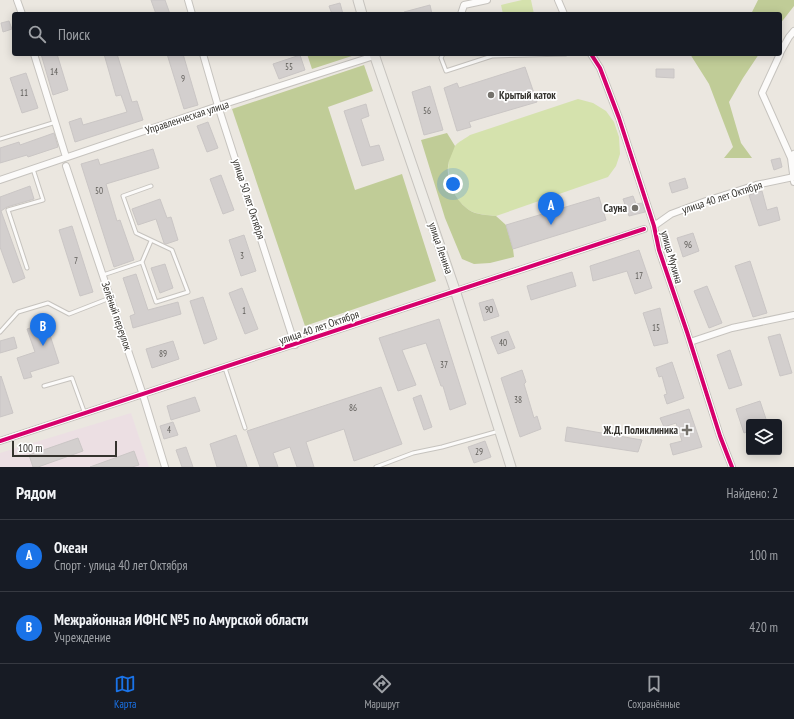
<!DOCTYPE html>
<html lang="ru">
<head>
<meta charset="utf-8">
<style>
	body { margin:0; font-family:"PT Sans Narrow",sans-serif; background:#242831; color:#f1f3f6 }
	.controls { position:absolute; right:12px; bottom:12px; display:grid; overflow:hidden; border-radius:4px; box-shadow:0 2px 10px #0003 }
	.controls button { width:36px; height:36px; display:grid; place-items:center; padding:0; border:0; border-bottom:1px solid #363941; background:#171b24; color:#f1f3f6; font:20px sans-serif }
	.scale { position:absolute; left:12px; bottom:10px; width:105px; box-sizing:border-box; padding-left:4px; border:2px solid #35332e; border-top:0; font-size:11px; line-height:14px; white-space:nowrap; color:#35332e; -webkit-text-stroke:3px #fff; paint-order:stroke }
	.you { position:absolute; left:453px; top:184px; width:14px; height:14px; margin:-10px; border:3px solid #fff; border-radius:50%; background:#1a73e8; box-shadow:0 0 0 6px #1a73e833 }
	.badge { display:grid; place-items:center; width:26px; height:26px; border-radius:50%; background:#1a73e8; color:#fff; font-size:13px; font-weight:700 }
	.pin { position:absolute; translate:-50% -33px; filter:drop-shadow(0 1px 2px #0008) }
	.pin::after { content:''; position:absolute; top:21px; width:14px; height:12px; background:inherit; clip-path:polygon(0 0,100% 0,50% 100%) }
	.list { margin:0; padding:0; list-style:none }
	h2 { display:flex; justify-content:space-between; align-items:center; height:52px; margin:0; padding:0 16px; font-size:17px }
	h2 small { font-size:13px; font-weight:400; color:#9ea1a6 }
	.list li { display:grid; grid-template-columns:26px 1fr auto; gap:12px; align-items:center; box-sizing:border-box; height:72px; padding:0 16px; border-top:1px solid #363941 }
	.list b { display:block; font-size:15px; white-space:nowrap }
	.list p { margin:0; font-size:13px; white-space:nowrap; color:#9ea1a6 }
	.list em { font-size:13px; font-style:normal; color:#9ea1a6 }
	.icon { flex:none; width:22px; height:22px; fill:none; stroke:currentColor; stroke-width:2; stroke-linecap:round; stroke-linejoin:round }
	.map { position:relative; flex:none; width:794px; height:467px; overflow:hidden }
	.search { position:absolute; background:#171b24; box-shadow:0 2px 10px #0003; left:12px; right:12px; top:12px; height:44px; display:flex; align-items:center; gap:10px; box-sizing:border-box; padding:0 14px; border-radius:4px; color:#9ea1a6; font-size:15px }
	.sheet { height:196px; background:#171b24 }
	nav { display:flex; justify-content:space-around; align-items:center; box-sizing:border-box; height:56px; border-top:1px solid #363941; background:#171b24; font-size:11px; color:#9ea1a6 }
	nav a { display:grid; justify-items:center; gap:2px }
	nav .on { color:#1a73e8 }
	.map>svg:first-child { display:block }
	.industrial { fill:#ecdfe3 }
	.green { fill:#d5e2ad }
	.forest { fill:#c0cc97 }
	.building { fill:#d3cfce; stroke:#cac6c5 }
	.lines { fill:none; stroke-linecap:round; stroke-linejoin:round }
	.lane-casing { stroke:#c6c3be; stroke-width:5 }
	.street-casing { stroke:#c6c3be; stroke-width:8 }
	.secondary-casing { stroke:#c6c3be; stroke-width:11 }
	.lane { stroke:#fcfbfa; stroke-width:3 }
	.street { stroke:#fcfbfa; stroke-width:6 }
	.secondary { stroke:#eeece7; stroke-width:9 }
	.cycleway-casing { stroke:#fff; stroke-width:6 }
	.cycleway { stroke:#d6006c; stroke-width:4 }
	.poi-dot { fill:#75726c; stroke:#fff; stroke-width:1.5 }
	.labels { text-anchor:middle; stroke-width:3.5; stroke-linejoin:round; paint-order:stroke }
	.number-label { font-size:9px; fill:#5e5c58 }
	.poi-label { font-size:11px; font-weight:bold; fill:#35332e; stroke:#fff; text-anchor:end }
	.street-label { font-size:11px; fill:#35332e; stroke:#fff }
</style>
</head>
<body>
<div class="map">
<svg width="794" height="467" viewBox="0 0 794 467">
	<rect width="100%" height="100%" fill="#ebe7e0"/>
	<path class="industrial" d="M131,413L149,467H0V453Z"/>
	<path class="green" d="M522,0H531L534,14H503L501,5Z
		M578,99L593,103L606,111L614,122L619,137L620,154L616,166L608,177L496,216C487,215 478,215 469,210C450,198 441,166 455,146C458,142 466,138 470,135Z"/>
	<path class="forest" d="M758,0H794V6L780,24V14H751Z
		M307,54H358L312,69Z
		M690,54H759L743,78L729,102L741,143L752,158H724L733,147L709,84Z
		M364,65L373,91L328,107L355,190L402,174L436,281L305,326L232,109Z
		M447,133L455,146C453,151 451,156 449,161C444,177 455,201 469,210C477,215 487,215 496,216L506,225L513,249L514,257L490,263L474,264L462,259L445,218L421,140Z"/>
	<path class="building" d="M151,0H165L170,14H156Z
		M340,3L343,14H332L329,6Z
		M430,5L432,14H405L404,12Z
		M9,21L12,29L3,32L1,23Z
		M41,54H57L68,90L53,95Z
		M104,54H117L132,102L137,101L143,120L75,142L69,122L81,118L83,125L127,112L121,95L116,96Z
		M167,54H183L198,105L184,109Z
		M300,55L305,70L279,79L273,64Z
		M525,67L537,102L469,122L471,127L457,131L444,88L457,83L459,88Z
		M656,69H674V78L656,77Z
		M26,73L38,108L22,113L10,78Z
		M430,86L443,130L424,135L412,92Z
		M366,104L369,116L361,119L370,147L379,145L384,160L362,166L344,111Z
		M208,122L218,148L207,152L197,126Z
		M54,133L58,147L28,157L27,155L0,163V148L19,142L20,145Z
		M153,149L159,168L106,184L117,221L120,220L134,260L114,267L81,164L98,159L100,165Z
		M780,158L782,167L774,170L771,160Z
		M221,175L234,210L223,214L210,179Z
		M685,178L688,188L672,193L669,183Z
		M30,186L34,199L7,207L1,211L25,278L13,283L0,247V197Z
		M762,191L767,210L777,207L780,220L759,226L749,195Z
		M633,196L636,204L642,203L645,212L629,216L623,199Z
		M599,197L606,220L513,249L506,225Z
		M160,199L167,218L171,217L178,240L166,244L164,243L156,219L138,225L132,209Z
		M72,226L93,292L80,296L59,230Z
		M693,233L699,251L683,257L677,238Z
		M244,235L256,271L241,276L229,240Z
		M639,250L652,288L635,294L627,271L593,281L590,266Z
		M750,261L767,313L753,317L735,266Z
		M165,264L173,288L160,293L151,268Z
		M572,272L576,286L531,300L527,286Z
		M136,274L148,310L178,302L181,314L133,328L130,316L135,314L123,278Z
		M707,286L722,323L709,328L694,291Z
		M242,288L258,329L245,334L229,293Z
		M203,297L217,339L204,344L190,301Z
		M493,299L499,316L484,321L479,303Z
		M660,308L668,343L654,346L643,313Z
		M439,319L466,404L450,410L443,386H441L426,343L402,350L416,385L398,391L379,338Z
		M46,323L59,363L30,372L32,377L24,379L17,358L35,352L27,329Z
		M508,331L515,348L498,354L491,337Z
		M780,334L792,373L780,376L768,337Z
		M14,337L17,348L0,353V341Z
		M173,341L179,359L152,368L146,349Z
		M730,350L742,385L729,389L717,355Z
		M672,362L684,398L667,404L664,395L667,394L662,376L659,377L656,368Z
		M522,370L526,382L524,384L534,418L537,416L541,429L520,437L501,378Z
		M1,376L13,413L0,417V377Z
		M381,387L402,444L354,461L344,429L306,442L314,467H297L290,447L273,453L278,467H260L247,431Z
		M421,395L432,427L424,430L413,398Z
		M195,397L200,411L171,420L167,406Z
		M760,401L767,422H749V431L744,433L736,409Z
		M689,409L702,447L673,455L670,444L682,441L676,423L664,427L660,418Z
		M173,422L178,435L164,439L160,426Z
		M567,427L642,440L638,452L565,441Z
		M236,435L247,467H217L210,444Z
		M78,438L83,451L38,467H33L29,455Z
		M485,441L491,457L474,463L468,447Z
		M186,447L193,467H182L176,450Z
		M134,451L139,465L132,467H90Z"/>
	<g class="lines">
		<g class="lane-casing">
			<path id="lane" d="M443,54L441,58L446,71L492,56L566,54
				M0,139L56,122
				M142,262L151,241
				M27,268L8,210L43,200L33,169
				M103,275L142,262L156,302L188,292L172,250L136,233L123,196L151,186
				M0,332L18,312L48,303L69,314L110,298
				M225,368L245,428
				M44,386L72,378L85,414
				M376,467L413,453L442,447L499,431"/>
		</g>
		<g class="street-casing">
			<path id="street" d="M17,0L22,14
				M188,0L192,14
				M558,0L564,14
				M461,14L464,5L487,0
				M780,53L789,37L794,31
				M34,54L66,157
				M203,54L218,106L295,345
				M591,54L600,68L619,118L654,226L659,250L687,332L720,436L732,467
				M780,54L762,93L791,158
				M794,154L791,158L794,182
				M66,166L143,395L165,467
				M0,180L218,106L374,56
				M654,226L671,214L706,201L756,185L794,177
				M690,342L732,328L794,315
				M0,441C215,371 429,298 644,229"/>
		</g>
		<g class="secondary-casing">
			<path id="secondary" d="M358,0L362,14
				M374,54L455,290L511,467"/>
		</g>
		<use href="#lane" class="lane"/>
		<use href="#street" class="street"/>
		<use href="#secondary" class="secondary"/>
		<g class="cycleway-casing">
			<path id="cycleway" d="M591,54L600,68L619,118L654,226L659,250L687,332L720,436L732,467
				M0,441C215,371 429,298 644,229"/>
		</g>
		<use href="#cycleway" class="cycleway"/>
	</g>
	<g class="poi-dot">
		<circle cx="491" cy="95" r="4"/>
		<circle cx="635" cy="208" r="4"/>
		<path d="M685 424h4v4h4v4h-4v4h-4v-4h-4v-4h4z"/>
	</g>
	<g class="labels">
		<g class="number-label">
			<text x="289" y="70">55</text>
			<text x="54" y="75">14</text>
			<text x="183" y="82">9</text>
			<text x="24" y="96">11</text>
			<text x="427" y="114">56</text>
			<text x="99" y="194">50</text>
			<text x="688" y="248">96</text>
			<text x="242" y="259">3</text>
			<text x="76" y="264">7</text>
			<text x="639" y="279">17</text>
			<text x="489" y="313">90</text>
			<text x="244" y="314">1</text>
			<text x="656" y="331">15</text>
			<text x="503" y="346">40</text>
			<text x="163" y="357">89</text>
			<text x="444" y="368">37</text>
			<text x="518" y="403">38</text>
			<text x="353" y="411">86</text>
			<text x="169" y="433">4</text>
			<text x="479" y="455">29</text>
		</g>
		<g class="poi-label">
			<text x="499" y="99" text-anchor="start">Крытый каток</text>
			<text x="627" y="212">Сауна</text>
			<text x="678" y="434">Ж.Д. Поликлиника</text>
		</g>
		<g class="street-label">
			<text transform="translate(187 117) rotate(-18)" y="4">Управленческая улица</text>
			<text transform="translate(722 197) rotate(-18)" y="4">улица 40 лет Октября</text>
			<text transform="translate(249 199) rotate(72)" y="4">улица 50 лет Октября</text>
			<text transform="translate(441 248) rotate(71)" y="4">улица Ленина</text>
			<text transform="translate(672 257) rotate(74)" y="4">улица Мухина</text>
			<text transform="translate(117 316) rotate(71)" y="4">Зелёный переулок</text>
			<text transform="translate(319 327) rotate(-19)" y="4">улица 40 лет Октября</text>
		</g>
	</g>
</svg>
<div class="controls">
<button><svg class="icon" aria-label="layers" viewBox="0 0 24 24"><path d="M12 4l9 5-9 5-9-5zM3 14l9 5 9-5"/></svg></button>
</div>
<div class="scale">100 m</div>
<div class="you"></div>
<div class="pin badge" style="left:551px;top:225px">A</div>
<div class="pin badge" style="left:43px;top:346px">B</div>
<div class="search"><svg class="icon" aria-label="search" viewBox="0 0 24 24"><circle cx="10" cy="10" r="6"/><path d="M15 15l6 6"/></svg>Поиск</div>
</div>
<section class="sheet">
<h2>Рядом<small>Найдено: 2</small></h2>
<ul class="list">
<li><span class="badge">A</span><div><b>Океан</b><p>Спорт · улица 40 лет Октября</p></div><em>100 m</em></li>
<li><span class="badge">B</span><div><b>Межрайонная ИФНС №5 по Амурской области</b><p>Учреждение</p></div><em>420 m</em></li>
</ul>
</section>
<nav>
<a class="on"><svg class="icon" aria-label="map" viewBox="0 0 24 24"><path d="M3 6l6-2 6 2 6-2v14l-6 2-6-2-6 2zM9 4v14M15 6v14"/></svg>Карта</a>
<a><svg class="icon" aria-label="directions" viewBox="0 0 24 24"><path d="M12 3l9 9-9 9-9-9zM9 14v-3h6M13 9l2 2-2 2"/></svg>Маршрут</a>
<a><svg class="icon" aria-label="saved" viewBox="0 0 24 24"><path d="M7 4h10v16l-5-4-5 4z"/></svg>Сохранённые</a>
</nav>
</body>
</html>
